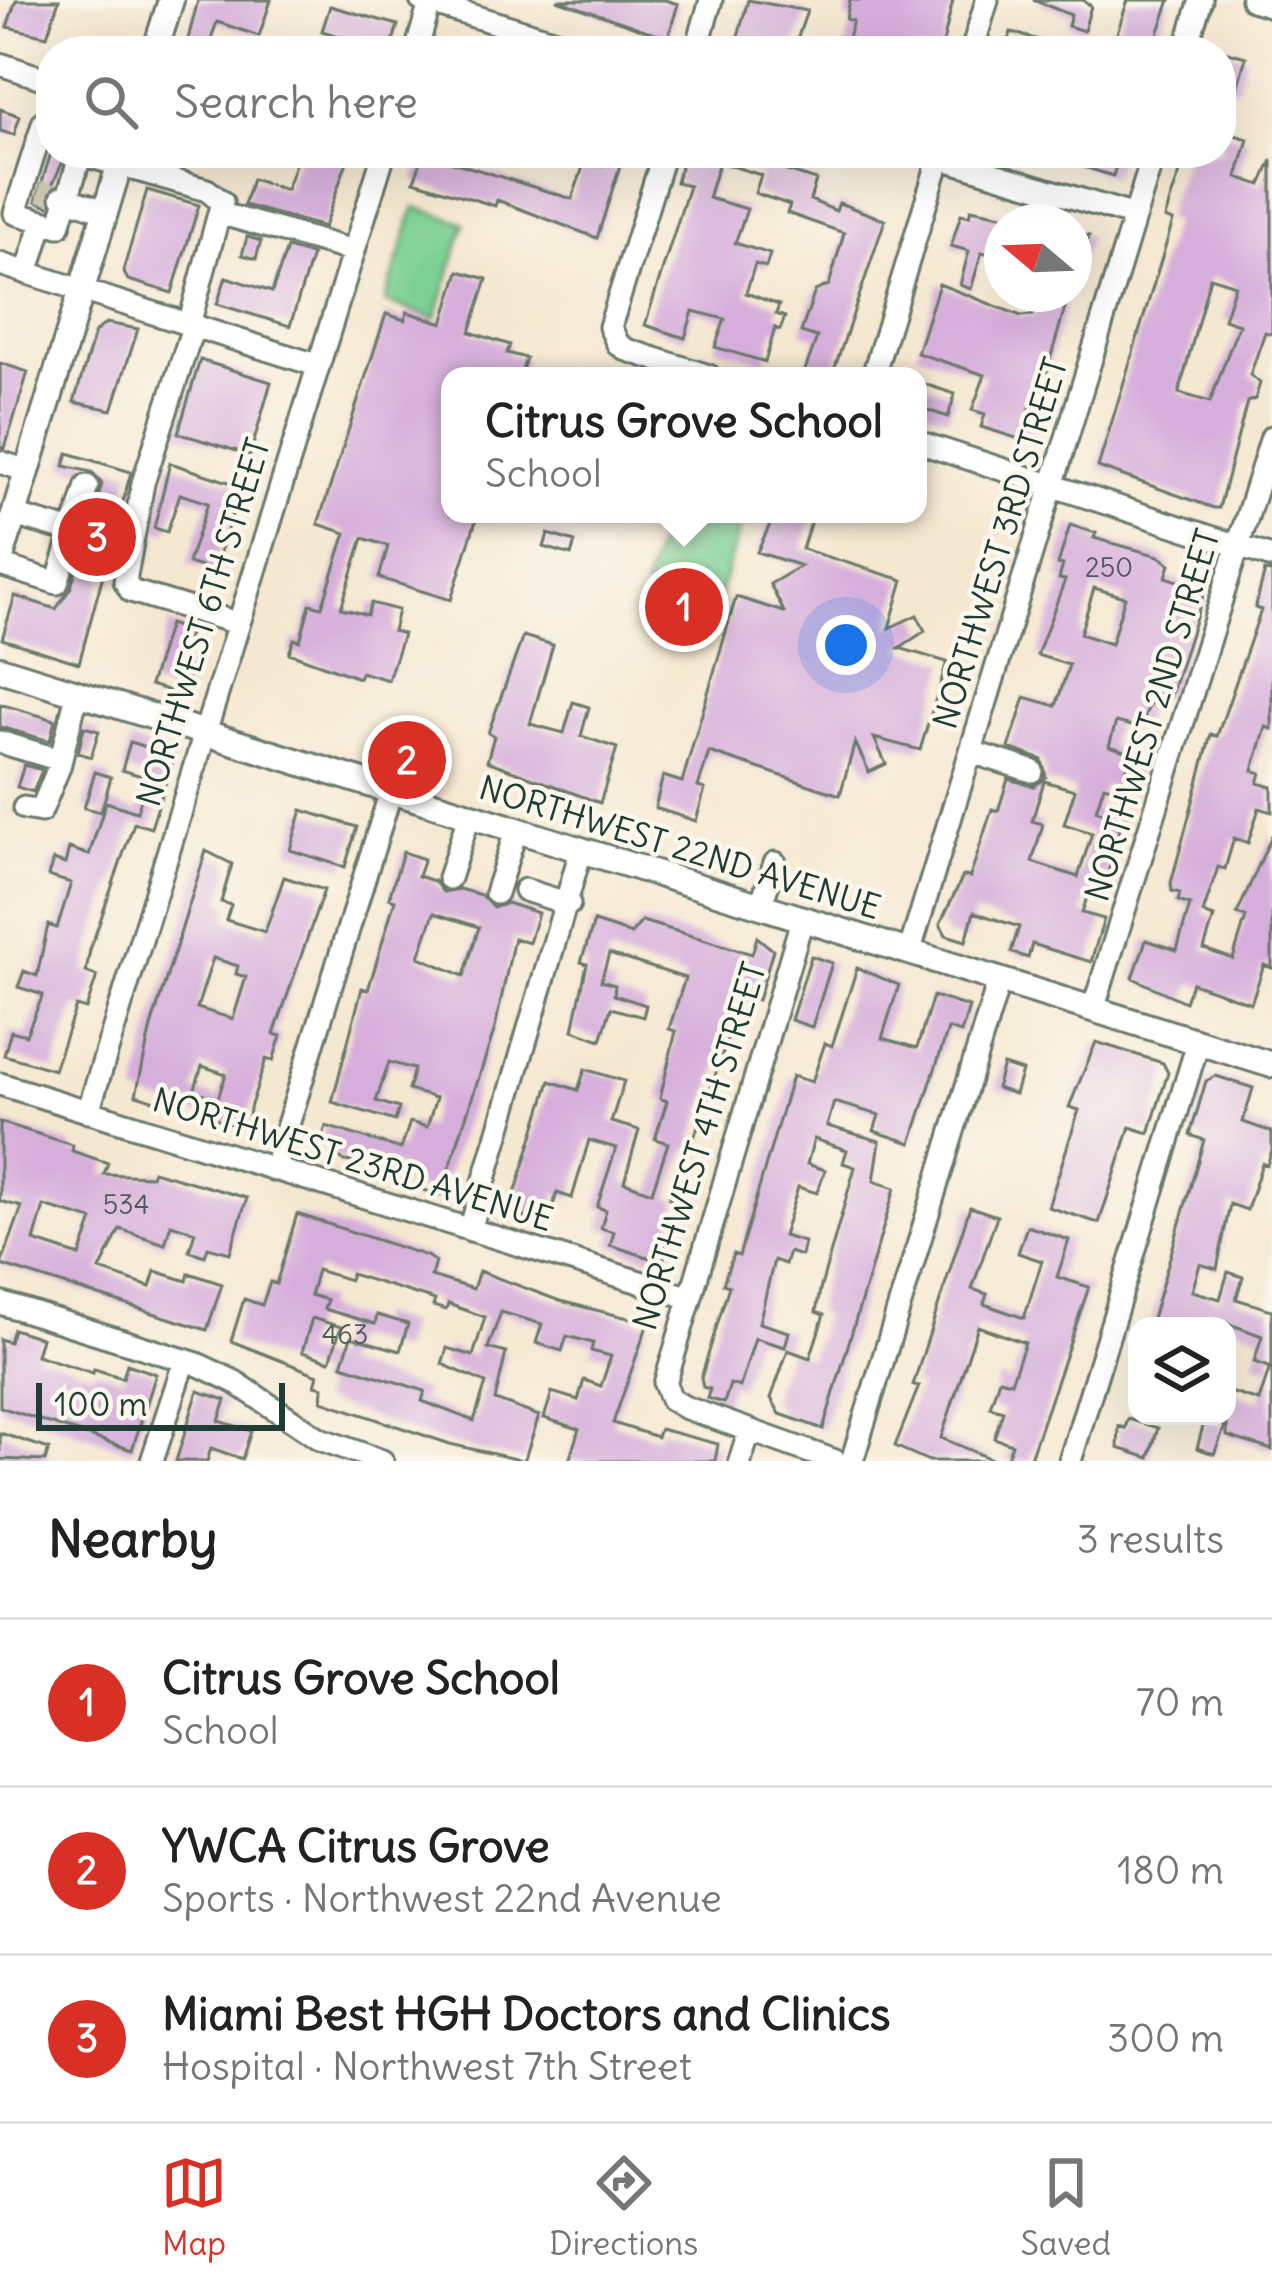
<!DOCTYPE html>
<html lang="en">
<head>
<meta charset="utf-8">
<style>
	body { margin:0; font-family:Delius,sans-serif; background:#f2f2f2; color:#222 }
	.controls { position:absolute; right:36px; bottom:36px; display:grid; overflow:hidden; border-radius:24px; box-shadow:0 12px 48px #0002 }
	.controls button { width:108px; height:108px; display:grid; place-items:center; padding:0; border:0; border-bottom:3px solid #e0e0e0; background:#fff; color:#222; font:60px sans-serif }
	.compass { position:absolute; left:984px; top:204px; width:108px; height:108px; border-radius:50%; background:#fff; box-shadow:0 12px 48px #0002; rotate:289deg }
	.scale { position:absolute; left:36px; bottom:30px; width:249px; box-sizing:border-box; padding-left:12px; border:6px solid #1f3d34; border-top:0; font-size:33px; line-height:42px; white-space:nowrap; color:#1f3d34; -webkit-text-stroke:9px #fbf7ec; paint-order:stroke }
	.you { position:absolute; left:846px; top:645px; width:42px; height:42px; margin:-30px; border:9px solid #fff; border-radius:50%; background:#1a73e8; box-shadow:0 0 0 18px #1a73e833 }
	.badge { display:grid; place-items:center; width:78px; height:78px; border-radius:50%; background:#d93025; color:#fff; font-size:39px; font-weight:700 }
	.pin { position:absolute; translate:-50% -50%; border:6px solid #fff; box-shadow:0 3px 12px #0006 }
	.popup { position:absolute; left:441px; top:367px; width:486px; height:156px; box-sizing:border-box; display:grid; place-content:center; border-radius:24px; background:#fff; filter:drop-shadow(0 3px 9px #0005); font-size:39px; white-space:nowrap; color:#767676 }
	.popup b { font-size:45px; color:#222 }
	.popup::after { content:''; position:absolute; left:50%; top:100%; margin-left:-24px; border:24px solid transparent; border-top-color:#fff }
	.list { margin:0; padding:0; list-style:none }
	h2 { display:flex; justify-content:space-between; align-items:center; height:156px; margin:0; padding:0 48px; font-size:51px }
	h2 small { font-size:39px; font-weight:400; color:#767676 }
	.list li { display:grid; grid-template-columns:78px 1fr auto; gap:36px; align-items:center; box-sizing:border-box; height:168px; padding:0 48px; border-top:3px solid #e0e0e0 }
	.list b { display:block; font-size:45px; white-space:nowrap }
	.list p { margin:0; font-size:39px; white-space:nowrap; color:#767676 }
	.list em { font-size:39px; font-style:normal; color:#767676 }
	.icon { flex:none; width:66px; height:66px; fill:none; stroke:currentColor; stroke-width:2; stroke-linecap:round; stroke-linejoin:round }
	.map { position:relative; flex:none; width:1272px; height:1461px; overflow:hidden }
	.search { position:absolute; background:#fff; box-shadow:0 12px 48px #0002; left:36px; right:36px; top:36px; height:132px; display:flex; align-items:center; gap:30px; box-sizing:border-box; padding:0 42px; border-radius:48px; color:#767676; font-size:45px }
	.sheet { height:660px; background:#fff }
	nav { display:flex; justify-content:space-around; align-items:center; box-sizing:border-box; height:168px; border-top:3px solid #e0e0e0; background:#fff; font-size:33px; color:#767676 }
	nav a { display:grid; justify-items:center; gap:6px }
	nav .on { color:#d93025 }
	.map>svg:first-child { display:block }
	.green { fill:#7cd093; stroke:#4e8664; stroke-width:3 }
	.building { fill:#d6aedb; fill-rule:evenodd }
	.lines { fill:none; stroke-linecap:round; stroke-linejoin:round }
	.minor-tunnel { stroke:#cac6b2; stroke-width:21; stroke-dasharray:21 10; stroke-linecap:butt }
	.minor-casing { stroke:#6a796b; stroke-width:27 }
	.major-casing { stroke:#6a796b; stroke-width:30 }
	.minor { stroke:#fff; stroke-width:21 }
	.major { stroke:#fff; stroke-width:24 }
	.labels { text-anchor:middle; stroke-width:9; stroke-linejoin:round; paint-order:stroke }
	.number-label { font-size:27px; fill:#4d595e }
	.street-label { font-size:33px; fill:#1f3d34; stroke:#fbf7ec }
</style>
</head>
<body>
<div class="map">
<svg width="1272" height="1461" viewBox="0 0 1272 1461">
	<rect width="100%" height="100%" fill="#fbf7ec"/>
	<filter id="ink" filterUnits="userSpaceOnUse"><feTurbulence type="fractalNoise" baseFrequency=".00833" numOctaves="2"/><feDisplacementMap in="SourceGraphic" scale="24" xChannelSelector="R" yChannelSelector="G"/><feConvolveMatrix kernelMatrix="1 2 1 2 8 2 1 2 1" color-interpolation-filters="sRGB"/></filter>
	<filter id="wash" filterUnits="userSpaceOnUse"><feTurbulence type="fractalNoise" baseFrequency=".004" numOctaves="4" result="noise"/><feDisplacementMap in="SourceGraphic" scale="48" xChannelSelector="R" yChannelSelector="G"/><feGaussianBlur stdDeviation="2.7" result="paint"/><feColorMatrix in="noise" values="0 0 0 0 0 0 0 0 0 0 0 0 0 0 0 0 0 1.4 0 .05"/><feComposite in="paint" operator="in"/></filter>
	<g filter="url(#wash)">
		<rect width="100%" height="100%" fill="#f5e8d1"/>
		<path class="green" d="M415,207L465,223L436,318L385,302Z
			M666,514H708L741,524L715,609L644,587Z"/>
		<g id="blocks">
			<path class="building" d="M16,0H59L47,36L7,27Z
				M198,0H271L259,36L217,22L207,51H185Z
				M557,0H665L678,4L668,38Z
				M748,0L807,11L793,51H734Z
				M850,0H953L941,51H844L853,21L846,19Z
				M1033,0H1083L1091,6L1084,31L1068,26L1071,15Z
				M1128,0H1170L1153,48L1142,45L1141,51H1111Z
				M330,6L398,25L390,51H361L359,42L322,31Z
				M1011,32L1063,47L1062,51H1006Z
				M1221,50L1246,57L1237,89L1221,85Z
				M0,109L20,116L14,135L0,131Z
				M1221,131L1248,139L1237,177L1261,185L1272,160V334L1265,332L1250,375L1260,383L1255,399L1247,402L1219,508H1214L1098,467L1173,221L1165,218L1171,198L1187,153H1221ZM1210,277L1235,285L1224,319L1239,324L1210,402L1179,393Z
				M51,153H62L64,159L48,194L49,206L36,201Z
				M299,153H350L324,227L244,205L252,179L286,190Z
				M424,153L572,199L585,161L601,166L605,153H624L597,238L497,200L495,206L414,181Z
				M685,153H789L784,170L816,180L810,200L836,211L839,203L885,220L832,376H803L817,337L801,332L815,291L829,285L844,233L787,213L790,205L755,193L761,175L719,162L708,198L747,209L735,243L770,254L766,267L755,264L746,293L779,305L776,314L785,317L780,330L775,328L765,362L715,347L725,319L693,311L685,338L645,325L689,186L676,182Z
				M1040,153H1120L1113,176Z
				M147,190L199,205L172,293L128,280L123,271Z
				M971,209L1006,216L994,255L982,252L971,289L960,285L969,251L951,246L961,214L969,216Z
				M1074,232L1089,236L1077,274H1074Z
				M247,237L261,241L256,259L242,255Z
				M287,248L312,255L290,326L217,304L226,277L272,292Z
				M459,271L487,279L470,332L510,345L507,353L526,358L520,376H450V514H478L451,600L379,578L388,546L363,538L341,608L367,615L371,603L398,610L393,631L403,634L388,680L361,672L359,678L289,653L294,639L300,641L310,604L322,607L346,533L318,524L386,314L405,320L407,312L443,323Z
				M939,284L1021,316L1033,315L1039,294H1069L1041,391L1036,390L1027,418L1032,419L1026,441L981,427L985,414L972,410L985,375L917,353Z
				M106,323L138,329L112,410L74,402L95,332Z
				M200,360L271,382L250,455L178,433Z
				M0,363L28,372L5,448L0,447Z
				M918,382L955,394L948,417L918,407Z
				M68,453L131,472L79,663L2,639L15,596L56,609L71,587L102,484L92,472L64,466Z
				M170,463L241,486L214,571L188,563L208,503L180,494L167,532L154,528Z
				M775,514H813L802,549L903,580L889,628L917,615L925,631L899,648L947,662L920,750L874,738L886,764L869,772L855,742L840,795L709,752L698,787L705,789L696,821L655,808L663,776L682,782L736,597L784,612L770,584L801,566L757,552Z
				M1070,525L1096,533L1094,538L1159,556L1170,564L1166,577L1205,590L1170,698L1154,693L1140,728L1116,722L1109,746L1132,753L1127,768L1137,772L1131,793L1104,785L1096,810L1122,819L1107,877L1094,874L1082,913L1104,919L1091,962L1032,944L1028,958L1011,952L1019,927L974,912L966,941L946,935L940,924L963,876L970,877L992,809L998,811L1008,779L1034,786L1046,777L1042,760L1009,748L1025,697L1056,706L1069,665L1037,655L1065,580L1059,579L1063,565L1058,564ZM1094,588L1125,597L1111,644L1080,634ZM1044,781L1075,790L1064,824L1092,833L1078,877L1032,862L1043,824L1032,821Z
				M548,534L575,542L571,555L544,547Z
				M1265,571L1272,572V729L1266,727L1253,770L1261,773L1258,783L1272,787V812L1259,808L1248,843L1234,838L1225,869L1218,867L1203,913L1214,917L1204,949L1233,959L1246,917L1237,914L1272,835V968L1264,965L1251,1003L1192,983L1185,1002L1133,978L1146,940L1177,950L1190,905L1178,901L1180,893L1172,891L1171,883L1211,734L1217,736L1261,610L1255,608Z
				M169,624L190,631L179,664L191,667L184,691L176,693L150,685Z
				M523,636L553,645L530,724L564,733L573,702L589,707L581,736L617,748L600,803L487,761L494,736L488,733Z
				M0,704L55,720L50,741L0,727Z
				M84,727L99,731L91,757L78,753Z
				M130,742L174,756L151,828L134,823L90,950L86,972L97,976L86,1009L76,1006L54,1070L4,1055L11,1031L26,1035L43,995L18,987L24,971L37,976L48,925L57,928L71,883L48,876L53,860L65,864L69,848L89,855L106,802L137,812L148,778L122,770Z
				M24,765L42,770L33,792L17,787Z
				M95,772L111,777L101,812L84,808Z
				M302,810L357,827L345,867L290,850Z
				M206,851L232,864L221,902L231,905L226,920L265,932L284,877L324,890L274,1034L281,1036L273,1061L266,1059L250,1108L248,1129L136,1095L151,1027ZM213,958L238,966L236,974L246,977L233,1019L197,1008ZM202,1066L226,1074L218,1098L194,1091Z
				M403,852L424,859L418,876L434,881L443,892L459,889L481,895L493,908L507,903L538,913L529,943L514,938L495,1028L445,1181L449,1182L445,1196L404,1185L407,1174L399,1167L373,1160L371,1165L345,1161L333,1154L336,1143L322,1139L326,1126L401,1149L410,1122L427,1127L436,1098L408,1090L414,1069L389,1062L376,1101L399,1108L395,1121L332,1102L362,988L368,990L395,900L389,898ZM434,913L479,927L464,976L419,957Z
				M642,921L752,954L757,937L773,950L758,1000L742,995L690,1150L686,1149L669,1198L677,1200L663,1262L610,1245L614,1232L601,1228L606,1210L597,1207L616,1148L589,1140L572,1198L557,1193L547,1224L509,1213L550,1081L578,1090L585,1069L624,1081L611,1122L639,1130L624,1182L652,1192L668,1143L655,1139L667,1101L660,1098L676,1031L669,1029L685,978L609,954L601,981L615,985L614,995L646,1005L643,1017L611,1008L601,1040L573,1030L587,964L581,962L594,922L631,934Z
				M811,956L832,963L812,1027L791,1020Z
				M857,968L899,985L882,1038L917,1048L933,996L969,1007L961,1033L948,1029L911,1143L874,1131L879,1115L834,1102L827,1126L880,1141L874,1181L895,1188L823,1429L780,1414L771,1398L788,1350L810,1358L824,1315L816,1312L820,1290L855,1167L843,1163L847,1150L814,1139L807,1164L825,1170L817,1193L798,1187L783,1236L804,1242L801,1256L789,1252L785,1264L774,1260L759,1323L789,1332L785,1347L755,1338L740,1387L730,1384L724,1403L707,1398L710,1389L703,1387L701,1378L729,1286L723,1284L733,1254L739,1256L792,1076L812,1082L825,1043L832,1046Z
				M1096,1042L1163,1063L1168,1073L1149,1133L1130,1127L1099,1223L1048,1207L1079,1110L1069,1107Z
				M1003,1065L1022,1071L1015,1094L996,1088Z
				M1216,1076L1253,1088L1243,1122L1272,1132V1150L1267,1165L1262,1163L1247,1210L1230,1204L1217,1269L1200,1264L1192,1291L1220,1299L1228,1272L1243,1277L1236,1299L1272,1310V1368L1254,1362L1262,1336L1227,1323L1150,1326L1204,1140L1190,1135L1206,1081Z
				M0,1122L73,1145L72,1151L108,1163L104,1174L151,1176L153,1171L247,1198L230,1253L208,1247L205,1256L189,1251L195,1232L171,1224L165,1244L120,1229L100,1270L150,1287L155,1271L187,1281L189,1273L222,1284L207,1330L1,1265L22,1207L0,1201ZM44,1206L93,1220L80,1256L34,1241Z
				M970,1207L997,1216L972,1289L987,1294L984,1304L1024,1318L1042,1261L1018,1253L1027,1226L1069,1240L1057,1277L1089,1287L1029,1461H1006L1012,1444L994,1438L1003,1411L990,1407L999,1379L1011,1382L1025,1343L978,1326L941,1438L996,1461H929L895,1446L919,1386L913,1385Z
				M297,1214L427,1256L435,1262L431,1276L473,1289L479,1271L560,1301L648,1323L613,1423L657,1437L660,1429L718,1444L715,1461H569L579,1429L544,1418L552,1392L578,1400L584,1380L601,1386L611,1356L591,1351L593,1343L567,1336L562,1351L536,1343L542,1324L501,1312L488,1348L506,1353L495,1400L539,1416L524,1461L450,1444L322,1401L323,1387L315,1385L318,1375L231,1341L244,1299L262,1305L270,1282L276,1284ZM317,1270L349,1280L351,1274L435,1300L433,1306L446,1310L448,1304L485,1317L473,1356L447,1348L442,1364L486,1383L474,1421L422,1401L425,1391L342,1365L351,1337L400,1351L408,1324L377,1315L375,1324L324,1309L327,1300L310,1295ZM312,1318L341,1327L330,1361L302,1352Z
				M13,1329L41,1338L36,1355L93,1373L94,1369L123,1378L127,1364L156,1374L132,1450L0,1407V1339L9,1342Z
				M1269,1370H1272V1450L1227,1436V1391L1259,1401Z
				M198,1391L226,1400L219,1421L251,1431L242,1459L211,1448L207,1461H176Z
				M1128,1419L1158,1428L1149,1458L1118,1448L1119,1426L1125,1428Z
				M1205,1419L1225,1426L1214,1454L1197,1448Z
				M0,1433L49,1449L45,1461L0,1459Z"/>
		</g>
	</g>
	<g filter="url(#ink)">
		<use href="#blocks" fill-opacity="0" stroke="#6a796b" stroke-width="3"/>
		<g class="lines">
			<path class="minor-tunnel" d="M39,191L62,197"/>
			<g class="minor-casing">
				<path id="minor" d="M421,0L588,51
					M1252,0L1272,6
					M416,51L431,0
					M696,51L711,0
					M972,51L987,0
					M1185,51L1201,0
					M0,64L51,81
					M77,153L207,190L222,202L189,325
					M664,153L610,327L618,344L627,350L709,376
					M928,154L1135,216
					M62,197L105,211
					M222,214L354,251
					M43,221L15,213L44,121L51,123
					M0,264L316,365
					M27,273L43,221L59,226L81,153
					M193,327L143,483L125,581L131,591L237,623
					M873,376L941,153
					M918,442L1272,557
					M0,462L27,471
					M14,515L73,532
					M0,565L57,583L87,486
					M0,742L60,760
					M971,752L1032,771
					M24,808L41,811L59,767L77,694
					M449,878L469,816
					M525,890L569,904
					M496,893L516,831
					M760,907L775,863
					M802,920L665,1384L671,1399L684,1407L835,1461
					M909,953L1154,153
					M1093,1010L1272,437
					M0,1084L688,1297
					M88,1112L384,153
					M274,1170L391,791
					M470,1230L581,851
					M0,1303L197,1364L235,1382L320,1439L382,1461
					M152,1461L185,1360
					M740,1461L749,1433
					M852,1461L999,981
					M1070,1461L1198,1043"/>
			</g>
			<g class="major-casing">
				<path id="major" d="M155,51L171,0
					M0,561L123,153
					M0,669L1272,1065"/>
			</g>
			<use href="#minor" class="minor"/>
			<use href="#major" class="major"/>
		</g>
	</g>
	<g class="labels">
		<g class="number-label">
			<text x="1109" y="577">250</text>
			<text x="126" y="1214">534</text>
			<text x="345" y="1344">463</text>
		</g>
		<g class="street-label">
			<text transform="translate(1000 543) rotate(-73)" y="12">NORTHWEST 3RD STREET</text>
			<text transform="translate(203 622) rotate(-73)" y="12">NORTHWEST 6TH STREET</text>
			<text transform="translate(1152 715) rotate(-73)" y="12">NORTHWEST 2ND STREET</text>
			<text transform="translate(680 847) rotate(17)" y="12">NORTHWEST 22ND AVENUE</text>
			<text transform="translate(699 1146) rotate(-73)" y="12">NORTHWEST 4TH STREET</text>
			<text transform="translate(353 1159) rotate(17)" y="12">NORTHWEST 23RD AVENUE</text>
		</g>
	</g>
</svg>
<div class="controls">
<button><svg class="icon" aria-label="layers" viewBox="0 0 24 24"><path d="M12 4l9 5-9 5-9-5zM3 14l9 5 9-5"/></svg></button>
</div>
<svg class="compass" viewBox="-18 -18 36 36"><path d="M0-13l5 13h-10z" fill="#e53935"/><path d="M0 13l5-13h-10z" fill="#767676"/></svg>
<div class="scale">100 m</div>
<div class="you"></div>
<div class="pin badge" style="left:684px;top:607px">1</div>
<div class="popup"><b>Citrus Grove School</b>School</div>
<div class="pin badge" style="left:407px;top:760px">2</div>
<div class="pin badge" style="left:97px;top:537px">3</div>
<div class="search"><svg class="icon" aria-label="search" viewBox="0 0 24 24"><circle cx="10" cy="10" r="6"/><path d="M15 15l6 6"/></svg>Search here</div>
</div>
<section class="sheet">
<h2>Nearby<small>3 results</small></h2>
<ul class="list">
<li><span class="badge">1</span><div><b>Citrus Grove School</b><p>School</p></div><em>70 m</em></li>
<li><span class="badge">2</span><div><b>YWCA Citrus Grove</b><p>Sports · Northwest 22nd Avenue</p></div><em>180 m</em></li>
<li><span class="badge">3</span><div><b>Miami Best HGH Doctors and Clinics</b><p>Hospital · Northwest 7th Street</p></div><em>300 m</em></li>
</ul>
</section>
<nav>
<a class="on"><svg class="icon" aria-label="map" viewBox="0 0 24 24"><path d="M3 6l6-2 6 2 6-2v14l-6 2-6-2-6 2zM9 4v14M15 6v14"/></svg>Map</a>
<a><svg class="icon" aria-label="directions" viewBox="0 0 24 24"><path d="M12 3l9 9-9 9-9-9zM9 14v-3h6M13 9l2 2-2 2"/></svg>Directions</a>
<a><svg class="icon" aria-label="saved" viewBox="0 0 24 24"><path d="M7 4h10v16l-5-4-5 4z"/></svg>Saved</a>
</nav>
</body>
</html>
